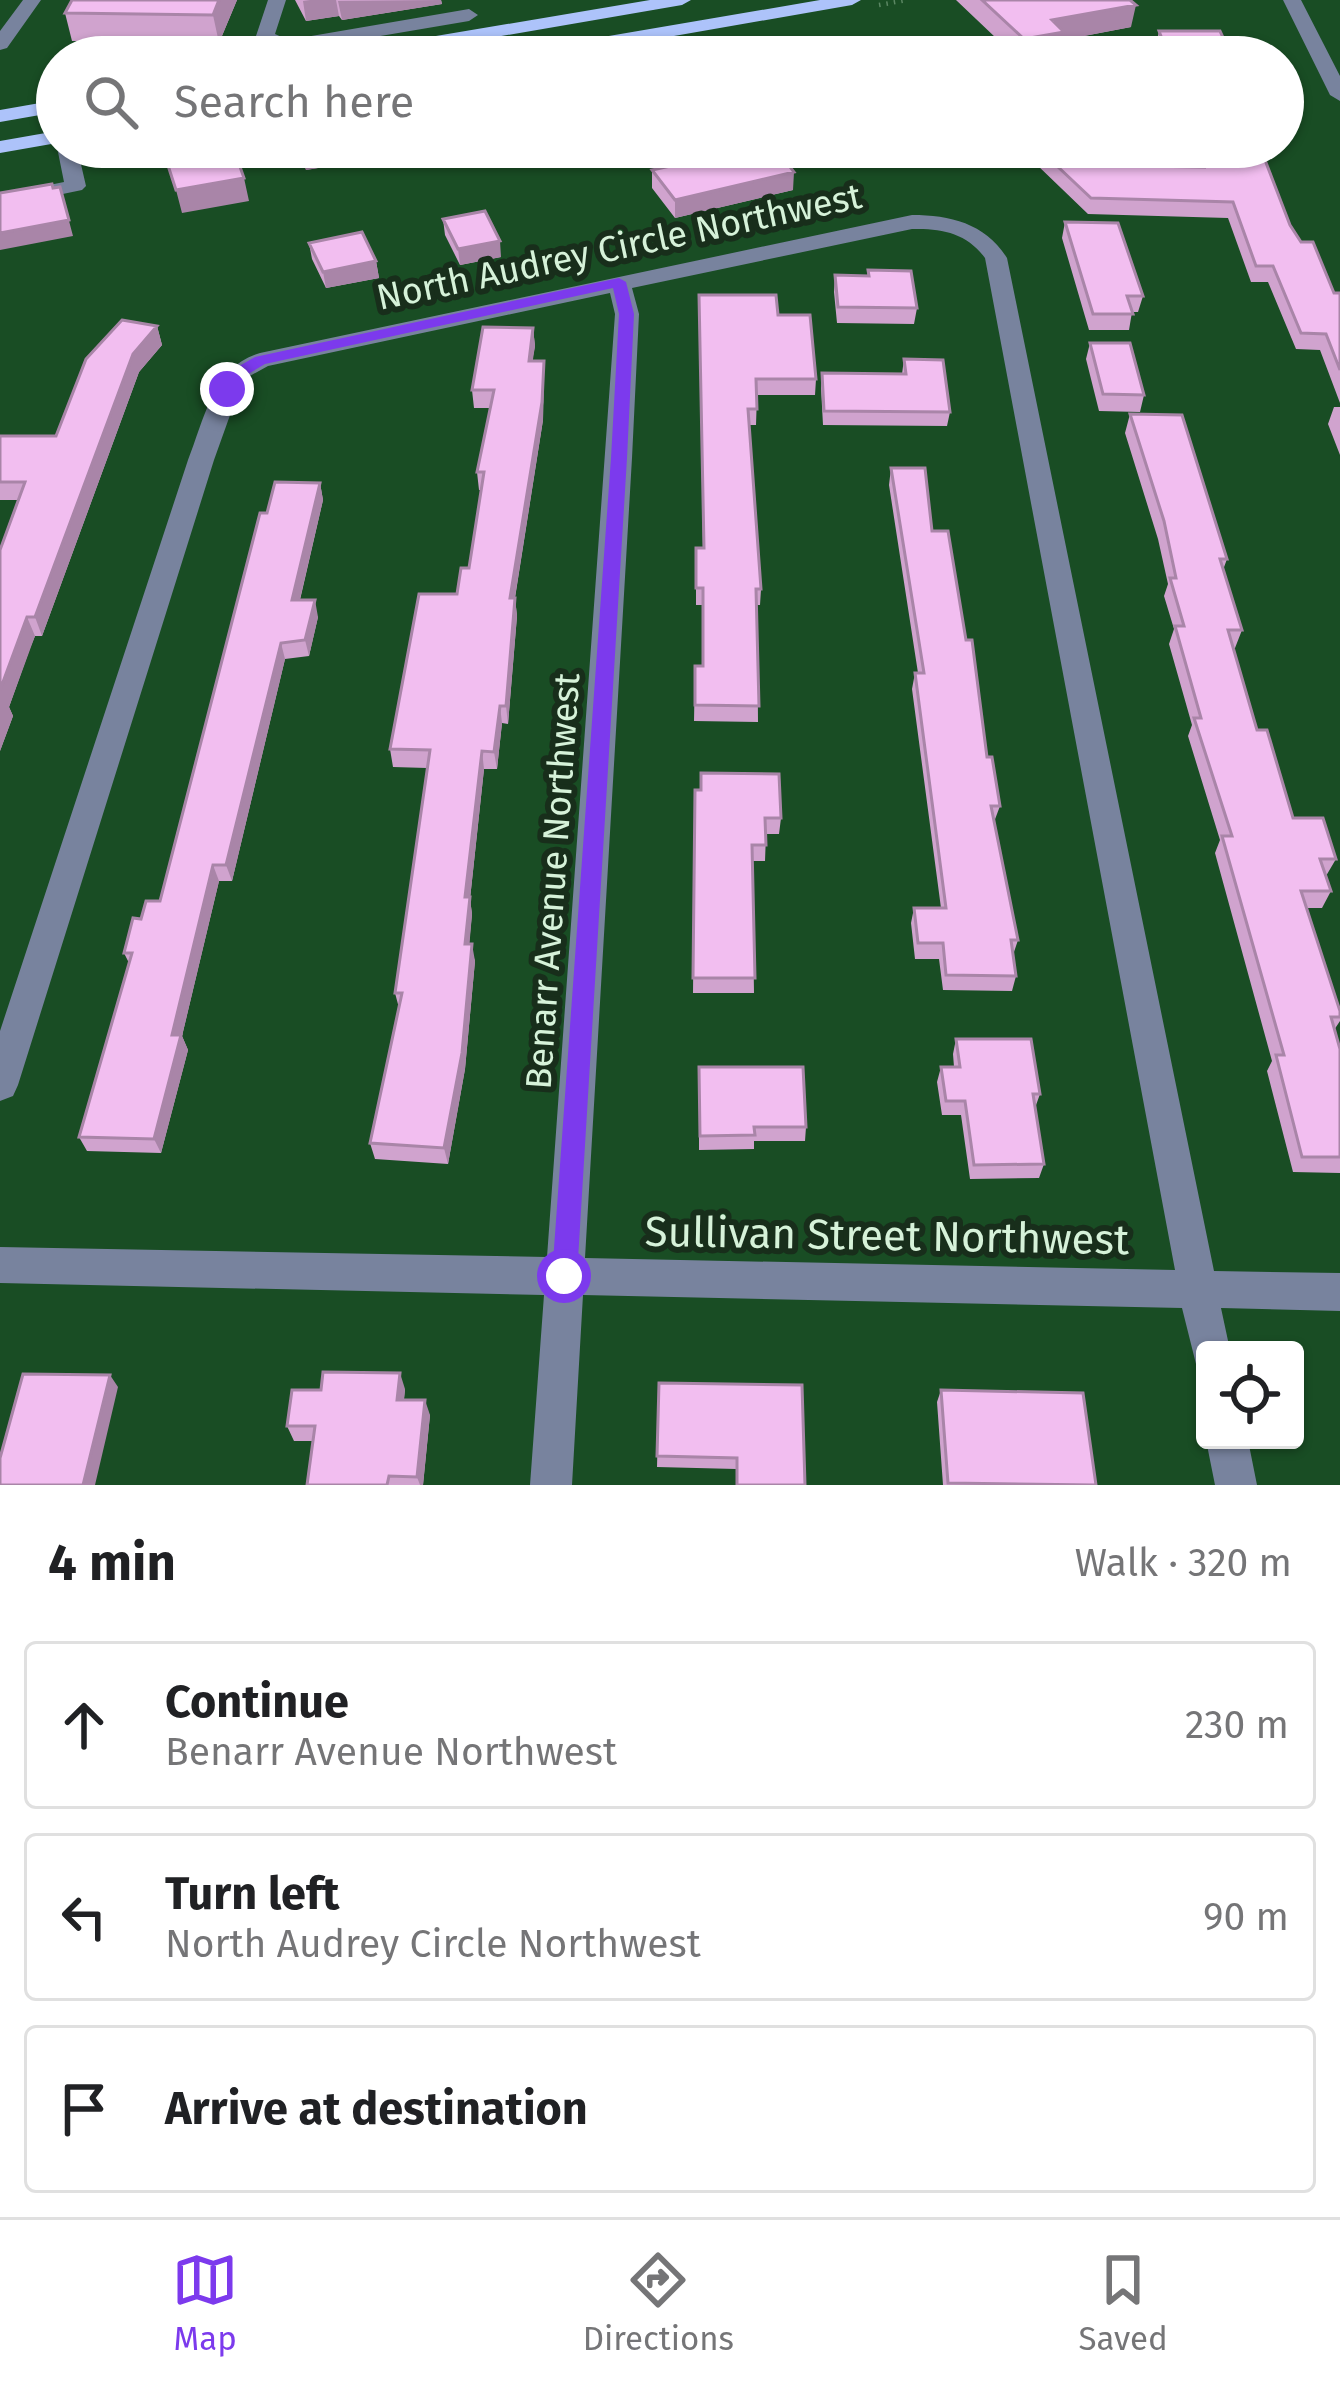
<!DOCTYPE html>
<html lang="en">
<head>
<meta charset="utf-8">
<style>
	body { margin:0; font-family:"Fira Sans",sans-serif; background:#f6f6f6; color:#202124 }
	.controls { position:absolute; right:36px; bottom:36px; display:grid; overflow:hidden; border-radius:12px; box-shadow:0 3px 9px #0004 }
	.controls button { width:108px; height:108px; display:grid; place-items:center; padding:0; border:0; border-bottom:3px solid #e0e0e0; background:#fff; color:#202124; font:60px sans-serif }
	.stop { position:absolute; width:36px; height:36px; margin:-27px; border:9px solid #7c3aed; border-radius:50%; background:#fff }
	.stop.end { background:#7c3aed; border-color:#fff; box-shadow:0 3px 12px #0008 }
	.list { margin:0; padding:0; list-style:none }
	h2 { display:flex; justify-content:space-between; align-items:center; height:156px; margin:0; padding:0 48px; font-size:51px }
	h2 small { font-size:39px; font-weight:400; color:#757577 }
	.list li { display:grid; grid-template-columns:78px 1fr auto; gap:36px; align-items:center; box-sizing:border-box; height:168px; margin:0 24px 24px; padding:0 24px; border:3px solid #e0e0e0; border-radius:12px }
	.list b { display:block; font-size:45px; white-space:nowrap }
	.list p { margin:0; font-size:39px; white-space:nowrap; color:#757577 }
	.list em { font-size:39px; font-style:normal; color:#757577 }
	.icon { flex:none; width:66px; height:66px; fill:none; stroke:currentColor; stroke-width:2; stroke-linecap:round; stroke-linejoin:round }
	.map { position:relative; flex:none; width:1340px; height:1485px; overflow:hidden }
	.search { position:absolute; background:#fff; box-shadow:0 3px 9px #0004; left:36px; right:36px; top:36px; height:132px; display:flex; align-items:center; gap:30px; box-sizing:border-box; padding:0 42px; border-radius:66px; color:#757577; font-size:45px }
	.sheet { height:732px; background:#fff }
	nav { display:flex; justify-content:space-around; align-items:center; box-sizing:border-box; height:168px; border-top:3px solid #e0e0e0; background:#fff; font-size:33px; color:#757577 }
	nav a { display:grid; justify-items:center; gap:6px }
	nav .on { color:#7c3aed }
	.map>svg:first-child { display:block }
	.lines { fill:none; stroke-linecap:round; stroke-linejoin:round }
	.path { stroke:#5b8763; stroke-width:4.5; stroke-dasharray:1.5 6; stroke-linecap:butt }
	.minor { fill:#78839e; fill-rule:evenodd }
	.major { fill:#adc3fa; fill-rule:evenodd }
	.wall { fill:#d0a3ce }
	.shaded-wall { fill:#a985a8 }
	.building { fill:#f2bef0; stroke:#a985a8; stroke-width:3 }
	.route { fill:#7c3aed }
	.labels { text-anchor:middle; stroke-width:12; stroke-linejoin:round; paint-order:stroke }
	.street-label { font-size:36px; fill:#d6f2d9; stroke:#182e1b }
	.near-street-label { font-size:42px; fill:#d6f2d9; stroke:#182e1b }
</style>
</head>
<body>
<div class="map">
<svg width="1340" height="1485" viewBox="0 0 1340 1485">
	<rect width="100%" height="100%" fill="#194d24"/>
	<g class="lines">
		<path class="path" d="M879,5L907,0"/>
		<path class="minor" d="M23,0H41L7,48L0,50V31Z
			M268,0H286L275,34L288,40L469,9L478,15L469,21L286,52L256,36Z
			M1283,0H1301L1340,76V101L1330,95Z
			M57,147H77L86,186L82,190L0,207V195L64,182Z
			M912,215C951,215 986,224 1007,258L1214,1271L1340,1273V1311L1221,1308L1230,1350H1205V1368L1196,1364L1182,1308L583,1295L572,1485H530L544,1295L0,1283V1247L547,1257L615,314L610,293L268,366L248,377L239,390L214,460L18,1085L13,1096L0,1101V1031L188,460C204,420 213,366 260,353ZM912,229C941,228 967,233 985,258L1175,1270L585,1258L632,458L639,314L632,288Z
			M1206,1440H1248L1257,1485H1215Z"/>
		<path class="major" d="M650,0H691L682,5L380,57H337L347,51Z
			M820,0H861L852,5L554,57H511L521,51Z
			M57,100V112L0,122V110Z
			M57,131V143L0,153V141Z"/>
	</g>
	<path class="wall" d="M72,0H237L219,43L72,41L65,13Z
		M295,0H441L442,4L342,20L339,16L306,21Z
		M956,0H1130L1131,27L1063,40L1060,54L1043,57H1016Z
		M1159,31L1232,57H1160L1156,46Z
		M297,147H345L348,163L306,170Z
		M706,147H775L793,190L675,218L652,188V170L713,157Z
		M1187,147H1260L1290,225L1334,293H1340V403L1320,350L1296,349L1268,282H1251L1228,218L1088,214L1035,163L1038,148L1112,163L1140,166L1194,167Z
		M443,219L501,257L460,265L445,235Z
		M1065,222L1143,296L1138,312H1132L1129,330H1089L1062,238Z
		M309,243L376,261L379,278L326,288L312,259Z
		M835,275L917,308L914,324L837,323L834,292Z
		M699,295L778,315L816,379L815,395H757L756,425H749L761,589L760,605H757L758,722L694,721L695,666H703V605H696V548H703Z
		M157,326L162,345L139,372L42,636H35L30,648L9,707L13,716L0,751L18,500H0V436H56Z
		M533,328L535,346L532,361H544L543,420L515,598L517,616L508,724L502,723L497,769H484L470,899L472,914L469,944L475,961L465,1069L448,1164L375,1159L370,1143L399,1008L395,993L427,768L393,767L390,749L469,568L481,490H479L477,472L490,408H474L472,390Z
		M1090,343L1144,395L1140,412L1099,411L1086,359Z
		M904,359L950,412L947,426L823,425L821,388L822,373L902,374Z
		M1334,407H1340V455L1328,424Z
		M1130,414L1227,559L1223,570L1242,630L1235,648H1233L1257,730L1293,818L1336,859L1326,876L1331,891L1322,908H1307L1340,1011V1021L1334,1030L1340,1049V1173L1293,1172L1267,1071L1272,1061L1215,853L1220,840L1188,736L1192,725L1169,644L1174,629L1164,596L1168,584L1158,539L1125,433Z
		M891,468L932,531L1000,806L994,822L1018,940L1013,955L1016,976L1012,991L943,990L939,959H915L911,923L914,908H941L912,689L915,673H918L889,485Z
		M320,483L323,500L300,600L318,617L309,656L285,659L232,881H219L182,1036L188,1050L161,1153L87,1151L79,1137L129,963L124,953L141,919L160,901L267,513Z
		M695,790L781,818L779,834H766L765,861H752L754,993H693Z
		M956,1039L1040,1094L1035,1108L1044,1164L1039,1178L970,1179L961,1115H942L937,1082L941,1067H954L953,1054Z
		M699,1067L806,1127L805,1141H754V1149L699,1150Z
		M659,1383L805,1485H736V1469L657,1467Z
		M405,1389L404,1400L430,1415L423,1485H307L313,1441H294L287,1426Z
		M941,1390L1096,1485H943L937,1402Z"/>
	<path class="shaded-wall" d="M219,0H237L219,43L213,15Z
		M310,0H336L339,16L306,21L303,1Z
		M441,0L442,4L342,20L338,1Z
		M1136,5L1131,27L1063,40L1060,54L1043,57H1021L1024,39L1052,20Z
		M345,147L348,163L306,170L304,154Z
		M794,172L793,190L675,218V200Z
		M244,178L249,201L182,213L176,190Z
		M60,187L73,236L0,250V233Z
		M500,241L501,257L460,265L458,249Z
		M376,261L379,278L326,288L323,272Z
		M157,326L162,345L139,372L42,636L35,617L133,354Z
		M533,328L535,346L530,379L529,361Z
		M544,361L543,420L512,616L510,598Z
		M320,483L323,500L296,616L292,600Z
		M515,598L517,616L508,724L506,706Z
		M315,600L318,617L309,656L305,640Z
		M27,617L35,636L9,707L13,716L0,751V690Z
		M281,643L285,659L232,881L226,865Z
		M500,706L502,723L497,769L494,752Z
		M482,751L484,769L470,899L472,914L468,961L465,944V897Z
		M213,865L219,881L182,1036L188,1050L161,1153L154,1139L172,1035Z
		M472,944L475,961L465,1069L448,1164L444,1148Z
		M400,1373L405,1389L402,1415L397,1400Z
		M110,1375L118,1387L95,1485H83Z
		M425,1400L430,1415L423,1485H420L417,1477Z"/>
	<path class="building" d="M72,0H219L213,15L65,13Z
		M982,0H1130L1136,5L1052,20L1064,32L1024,39Z
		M1159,31H1220L1232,57H1169Z
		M694,42L705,57H653L648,50Z
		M810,46L821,57H747Z
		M162,147H233L244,178L176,190Z
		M300,147H344L304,154Z
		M719,147H775L794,172L675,200L652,170L725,154Z
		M1042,147H1094L1112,163L1131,158L1140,166L1204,167L1197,147H1260L1290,225L1301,242H1313L1334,293H1340V370L1326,334L1301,333L1273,266H1256L1233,202L1091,198L1038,148Z
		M52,184L53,188L60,187L69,220L0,233V193Z
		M485,211L500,241L458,249L443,219Z
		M1065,222L1118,223L1143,296H1127L1133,314H1093Z
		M362,232L376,261L323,272L309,243Z
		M868,270L911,271L917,308L838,307L835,275L869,276Z
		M699,295H776L778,315H810L816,379H756L757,409H748L761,589H756L759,706L695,705V666H703V588H696V548H704Z
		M122,320L157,326L133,354L35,617H27L0,690V550L25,482H0V436H56L86,359Z
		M483,327L533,328L529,361H544L542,402L510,598H515L506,706H500L494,752L482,751L465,897H470L465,944H472L462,1053L444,1148L370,1143L402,993H395L430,750L390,749L419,594H457L461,568H469L484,472H477L494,390H472Z
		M1090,343H1130L1144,395L1103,394Z
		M904,359L943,360L950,412L824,411L822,373L906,374Z
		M1130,414L1182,415L1227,559H1220L1242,630H1228L1257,730H1267L1293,818H1323L1336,859H1320L1331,891H1301L1340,1011V1017H1331L1340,1049V1157H1302L1276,1055H1284L1222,836H1232L1194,718H1201L1175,626H1184L1170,578H1176L1164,521Z
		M891,468H925L932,531H948L966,640H972L987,757H992L1000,806H991L1018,940H1011L1016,976L946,975L943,943H918L914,908H946L915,673H924Z
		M275,482L320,483L292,600H315L305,640L281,643L226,865H213L172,1035H181L154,1139L79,1137L132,953H124L133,918L141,919L146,901H160L260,513H267Z
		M701,773L779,774L781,818H765L766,845H752L755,978H693L695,790H701Z
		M956,1039H1031L1040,1094H1033L1044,1164L974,1165L965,1101H946L941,1067H960Z
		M699,1067H803L806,1127H754L755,1135L700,1136Z
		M323,1372L400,1373L397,1400H425L417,1477L389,1476L387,1485H307L315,1426H287L292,1390H321Z
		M23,1374L110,1375L83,1485H0V1458Z
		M659,1383L802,1385L805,1485H737V1458L657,1456Z
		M941,1390L1083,1393L1096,1485L948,1483Z"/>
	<path class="route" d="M619,278L626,282L634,314L627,458L577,1276L573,1285L564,1289L555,1285L552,1276L611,458L619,314L613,288L265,364L245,376L233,393L219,389L234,369L255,357Z"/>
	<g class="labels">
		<g class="street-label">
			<text transform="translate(619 246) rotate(-12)" y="13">North Audrey Circle Northwest</text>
			<text transform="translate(552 881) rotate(-86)" y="13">Benarr Avenue Northwest</text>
		</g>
		<g class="near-street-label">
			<text transform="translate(887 1235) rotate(1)" y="15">Sullivan Street Northwest</text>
		</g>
	</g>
</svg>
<div class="controls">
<button><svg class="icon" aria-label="locate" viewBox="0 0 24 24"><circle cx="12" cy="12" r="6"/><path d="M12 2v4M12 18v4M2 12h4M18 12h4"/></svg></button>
</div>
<div class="stop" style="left:564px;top:1276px"></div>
<div class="stop end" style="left:227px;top:389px"></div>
<div class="search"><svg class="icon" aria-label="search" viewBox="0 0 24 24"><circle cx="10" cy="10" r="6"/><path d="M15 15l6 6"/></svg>Search here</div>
</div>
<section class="sheet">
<h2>4 min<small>Walk · 320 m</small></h2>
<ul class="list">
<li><svg class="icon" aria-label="ahead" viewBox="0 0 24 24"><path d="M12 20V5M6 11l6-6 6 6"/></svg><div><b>Continue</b><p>Benarr Avenue Northwest</p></div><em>230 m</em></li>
<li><svg class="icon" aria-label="left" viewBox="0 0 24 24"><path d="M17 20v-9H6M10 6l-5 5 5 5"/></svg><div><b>Turn left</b><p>North Audrey Circle Northwest</p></div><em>90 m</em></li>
<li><svg class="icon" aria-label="arrive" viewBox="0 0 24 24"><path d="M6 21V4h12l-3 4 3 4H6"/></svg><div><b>Arrive at destination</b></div></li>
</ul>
</section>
<nav>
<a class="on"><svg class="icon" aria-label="map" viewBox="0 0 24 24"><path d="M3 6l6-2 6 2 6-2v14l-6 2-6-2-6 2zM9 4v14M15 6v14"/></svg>Map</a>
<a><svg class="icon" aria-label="directions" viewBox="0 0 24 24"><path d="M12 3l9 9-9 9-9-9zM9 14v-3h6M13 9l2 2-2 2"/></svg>Directions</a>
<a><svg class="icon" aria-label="saved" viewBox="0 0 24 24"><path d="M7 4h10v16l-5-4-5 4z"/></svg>Saved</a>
</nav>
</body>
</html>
